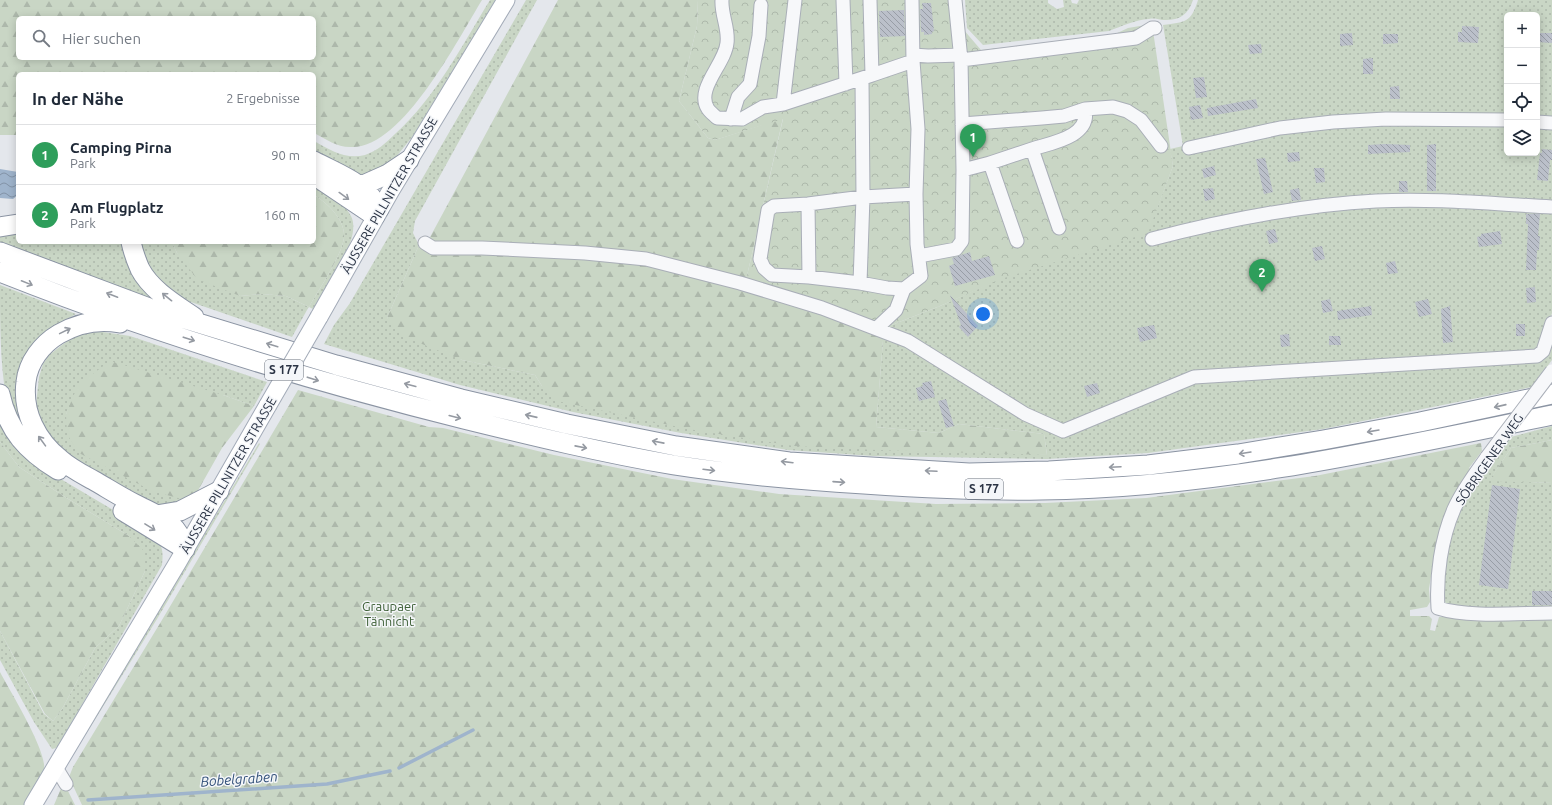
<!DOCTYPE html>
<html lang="de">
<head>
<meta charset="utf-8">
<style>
	body { margin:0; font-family:Ubuntu,sans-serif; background:#f6f6f7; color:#1f2937 }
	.controls { position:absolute; right:12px; top:12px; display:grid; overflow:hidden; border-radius:6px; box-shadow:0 2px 10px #0003 }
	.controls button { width:36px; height:36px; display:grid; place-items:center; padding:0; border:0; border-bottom:1px solid #e0e1e3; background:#fff; color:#1f2937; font:20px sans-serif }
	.you { position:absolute; left:983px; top:314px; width:14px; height:14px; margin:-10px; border:3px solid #fff; border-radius:50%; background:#1a73e8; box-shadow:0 0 0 6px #1a73e833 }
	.badge { display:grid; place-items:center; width:26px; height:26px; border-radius:50%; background:#db2777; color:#fff; font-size:13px; font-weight:700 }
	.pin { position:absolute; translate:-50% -33px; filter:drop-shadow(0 1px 2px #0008) }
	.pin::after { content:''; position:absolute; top:21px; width:14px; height:12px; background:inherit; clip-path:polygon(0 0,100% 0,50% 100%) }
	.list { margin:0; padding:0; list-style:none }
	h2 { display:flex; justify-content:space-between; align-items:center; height:52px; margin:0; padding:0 16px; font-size:17px }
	h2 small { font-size:13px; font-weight:400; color:#747a83 }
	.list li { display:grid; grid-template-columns:26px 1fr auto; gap:12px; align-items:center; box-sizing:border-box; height:60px; padding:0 16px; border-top:1px solid #e0e1e3 }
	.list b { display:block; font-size:15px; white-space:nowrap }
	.list p { margin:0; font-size:13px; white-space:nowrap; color:#747a83 }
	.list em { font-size:13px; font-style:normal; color:#747a83 }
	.icon { flex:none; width:22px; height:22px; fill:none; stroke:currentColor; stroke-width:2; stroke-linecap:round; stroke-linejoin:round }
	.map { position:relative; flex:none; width:1552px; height:805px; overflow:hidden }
	.search { position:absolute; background:#fff; box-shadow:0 2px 10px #0003; left:16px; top:16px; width:300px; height:44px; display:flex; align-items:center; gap:10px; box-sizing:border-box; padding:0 14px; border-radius:6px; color:#747a83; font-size:15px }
	.panel { position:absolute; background:#fff; box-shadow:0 2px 10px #0003; left:16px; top:72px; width:300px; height:172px; border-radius:6px }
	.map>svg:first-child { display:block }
	.grass { fill:url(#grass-dots); fill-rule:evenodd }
	.forest { fill:url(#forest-firs); fill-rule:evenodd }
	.park { fill:url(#park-crowns) }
	.water { fill:url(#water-waves) }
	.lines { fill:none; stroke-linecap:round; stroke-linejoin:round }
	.stream { stroke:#9fb4cc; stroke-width:3.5 }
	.building { fill:url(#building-back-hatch) }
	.minor-casing { stroke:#a9aeb7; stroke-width:15 }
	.major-casing { stroke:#a3abb8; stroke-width:19 }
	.highway-casing { stroke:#8b94a3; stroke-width:21 }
	.minor { stroke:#f7f8fa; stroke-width:13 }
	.major { stroke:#fff; stroke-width:17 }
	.highway { stroke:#fff; stroke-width:19 }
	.minor-bridge-casing { stroke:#a9aeb7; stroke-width:15; stroke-linecap:butt }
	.major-bridge-casing { stroke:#a3abb8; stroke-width:19; stroke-linecap:butt }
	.minor-bridge { stroke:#f7f8fa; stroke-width:13 }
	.major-bridge { stroke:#fff; stroke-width:17 }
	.oneway { stroke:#959aa2 }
	.labels { text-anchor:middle; stroke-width:3; stroke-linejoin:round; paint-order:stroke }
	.shield { fill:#f4f6f9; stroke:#676e7b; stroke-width:1 }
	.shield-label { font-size:12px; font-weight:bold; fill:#2b3445 }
	.street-label { font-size:13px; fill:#2b3445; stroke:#f4f6f9 }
	.park-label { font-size:13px; fill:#3f6138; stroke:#f4f6f9 }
	.water-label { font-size:14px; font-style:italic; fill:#34527a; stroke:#f4f6f9 }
</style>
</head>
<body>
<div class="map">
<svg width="1552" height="805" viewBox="0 0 1552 805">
	<defs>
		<pattern id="grass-dots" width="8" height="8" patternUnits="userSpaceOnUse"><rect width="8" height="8" fill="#c9d6c5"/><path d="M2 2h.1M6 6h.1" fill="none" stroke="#adb8ab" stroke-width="1.8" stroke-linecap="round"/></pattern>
		<pattern id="forest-firs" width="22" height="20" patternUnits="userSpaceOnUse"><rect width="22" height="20" fill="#c9d6c5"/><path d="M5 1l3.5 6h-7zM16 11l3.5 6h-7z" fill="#adb8ab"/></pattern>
		<pattern id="park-crowns" width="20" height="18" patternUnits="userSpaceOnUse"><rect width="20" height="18" fill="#c9d6c5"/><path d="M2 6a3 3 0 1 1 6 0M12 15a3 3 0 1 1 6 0" fill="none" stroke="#adb8ab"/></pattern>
		<pattern id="water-waves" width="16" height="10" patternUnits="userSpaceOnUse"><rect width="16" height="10" fill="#9fb4cc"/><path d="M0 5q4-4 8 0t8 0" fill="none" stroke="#8293a7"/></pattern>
		<pattern id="building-back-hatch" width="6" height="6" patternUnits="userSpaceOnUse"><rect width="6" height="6" fill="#bbc0ca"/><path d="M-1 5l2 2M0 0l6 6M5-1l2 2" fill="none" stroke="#989da6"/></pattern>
	</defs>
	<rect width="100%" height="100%" fill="#e4e7ec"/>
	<path class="grass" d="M490,0H500L429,116L388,167L365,177L354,176L314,155V141C330,150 346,160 365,155C377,151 386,143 395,134C436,97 461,47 490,0Z
		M526,0H537L415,221L413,233L419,245L387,318L462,360L535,375L542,386L1047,455L1044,434L959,424L939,433L876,427L884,328L940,306L1157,208L1173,166L1170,149L1183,146L1163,25C1185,22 1191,23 1198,0H1552V313L1541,349L1539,360L1552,338V360L1532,387L1323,429L1148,453L1047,459L873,456L788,450L681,433L573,412L460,385L324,344L334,325L350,303ZM1507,15H1537V153H1507Z
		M965,0H1048V3L1057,9L1064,7L1063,0H1071L1072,3L1077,4L1079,0H1193C1188,16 1178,21 1162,20C1158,19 1153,18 1149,19C1135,20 1122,26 1109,31L983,45L967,28Z
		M314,185C326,193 344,202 351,216C363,239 325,289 313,309L309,307L307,310L292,337L185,300C170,290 155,279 147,263C144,256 142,249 140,242H172L177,253L240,296L262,294L286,296L309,307C319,289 341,257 344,238C346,221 328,203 314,195Z
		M18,231V242H125L153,298L152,300L0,244V236Z
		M0,285L76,314L61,322L37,343L32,445C24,430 12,412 6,396C0,363 0,320 0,285Z
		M96,331L130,336L267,382L254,406L223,395L72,402L66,414L189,501L156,508L64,455L43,425L39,414L36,405L39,377L43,364L49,355L71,338L82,333Z
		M0,411L49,472L147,530C161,544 164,545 162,565L60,743L56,748L52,749L34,722L0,660V631L44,714L53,721L62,709L95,648L119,626L145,571L129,536L65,497L19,467L0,442Z
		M1552,426V440L1511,448L1490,480L1552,483V610L1450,607L1444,601L1441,572L1458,513L1482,472L1511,437Z
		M259,443L260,444L157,619L70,760V755L155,617Z"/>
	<path class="forest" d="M0,0H482C458,39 403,147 353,147C337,148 328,140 314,133V74H18V135H0ZM18,18H314V58H18Z
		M558,0H698L697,26L679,101L708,138L715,140L783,118L746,280L884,328L876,427L939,433L959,424L1044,434L1047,455L876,450L794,446L688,429L557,401L542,386L535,375L462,360L402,336L387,318L419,245L429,239Z
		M314,195C328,203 346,221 344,238C341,257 319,289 309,307L286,296L262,294L240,296L197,279L177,253L172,242H314Z
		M110,361L223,395L254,406L222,448L196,494L189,501L152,491L79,453L67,434L66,414L78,385Z
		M298,390L429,427L443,428L554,455L672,479L779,494L936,504L1045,503L1146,498L1315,476L1481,443L1482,451L1469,468L1471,469L1437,541L1432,570L1429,589L1430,602L1427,607L1410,610V616H1429L1432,619L1430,630L1435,631L1439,617L1552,618V805H82L69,777L73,767L162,620Z
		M1552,440V483L1489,481L1511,448Z
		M0,442L19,467L65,497L129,536L143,550L145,571L119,626L95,648L62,709L53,721L45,714L0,631Z
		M0,672C10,691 47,751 44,769C43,782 33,794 27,805H0Z
		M62,786L67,789L75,805H54Z"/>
	<path class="park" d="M698,0H961L963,29L981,50L1111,36L1128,28L1152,24L1173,166L1148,233L1004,278L940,306L884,328L746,280L783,119L715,140L708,138L679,101L697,26Z"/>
	<path class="water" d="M0,169L18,172V195L13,199L0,198Z"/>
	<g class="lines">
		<path class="stream" d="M399,768L473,730
			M88,800L327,784L390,771"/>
	</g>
	<path class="building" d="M922,3H931L934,31L932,32V34L924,35V32H921L920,9H923Z
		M904,10L905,36L880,37L879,11Z
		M1462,26L1479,27L1478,43L1458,42V32H1462Z
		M1352,33L1353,45L1340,46V34Z
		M1537,33H1552V43L1537,42Z
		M1383,34H1398V43L1383,44Z
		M1261,44L1262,53L1250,54L1248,45Z
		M1373,58V74H1363V59Z
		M1204,77L1207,97L1196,98L1193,78Z
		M1399,86L1400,99H1390V87Z
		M1256,99L1258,108L1208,116L1207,108Z
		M1200,105L1203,118L1191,120L1189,107Z
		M1385,144L1410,145V152L1368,154V145Z
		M1436,144V191H1427V145Z
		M1542,149L1552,150V160H1550L1548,181L1537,180L1540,153H1542Z
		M1299,152L1300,161L1288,162L1287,153Z
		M1265,158L1273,192L1264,194L1256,159Z
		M1214,166L1216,175L1204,178L1202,169Z
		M1314,168H1324L1325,182L1316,183Z
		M1399,181H1407L1408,192H1399Z
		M1213,188L1215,199L1205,201L1203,189Z
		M1299,188L1301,200L1292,201L1290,190Z
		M1526,214H1540L1538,236H1540L1539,250H1537L1536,270H1526L1528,224H1526Z
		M1275,229L1278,242L1269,244L1266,231Z
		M1500,231L1502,244L1479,247L1477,237L1481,236V234Z
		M1322,246L1325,259L1315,261L1312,248Z
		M970,252L972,261L989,256L995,275L955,286L949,266L954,264L952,258Z
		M1395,261L1398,273L1388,274L1386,263Z
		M1535,287L1536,302L1527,303L1526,288Z
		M950,295L978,326L968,337L959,327L961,325Z
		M1330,299L1333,311L1323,313L1321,301Z
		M1428,299L1432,314L1419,317L1415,302Z
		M1371,306L1372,315L1338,320L1337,311Z
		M1450,306L1453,342L1443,343L1441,309Z
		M1516,324H1525V336H1516Z
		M1154,325L1157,338L1140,342L1137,328Z
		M1289,334L1290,346L1281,347L1280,335Z
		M1329,336H1340L1341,345H1329Z
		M931,381L935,397L919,401L916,388L923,386L922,383Z
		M1097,383L1100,393L1087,397L1084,386Z
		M946,399L954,426L946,428L938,401Z
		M1492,485L1520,489L1508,589L1479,585Z
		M1532,591H1552V605H1532Z"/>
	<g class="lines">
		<g class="minor-casing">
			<path id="minor" d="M722,0C721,15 729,28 727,43C725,64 695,89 708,109C710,112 714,115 717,118L742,119L763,107L783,104
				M795,0L783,104L872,75L870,0
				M843,0L846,84
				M913,55L928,56L961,55
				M961,60L1136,38L1152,28H1155
				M872,75L913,61L912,0
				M862,79L863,197L916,194L918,129L913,61
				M731,119L738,97L750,84L759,36L761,5
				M1537,122L1552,123
				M962,124L1042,118L1064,116L1085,109L1113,107L1127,111L1141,120L1161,146
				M1189,148L1280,128L1333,122L1386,119L1507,120
				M1032,149C1051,143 1091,137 1085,109
				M990,163L1017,241
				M963,170L990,163L1032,149L1059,228
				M808,204L809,277
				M1152,239C1225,220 1300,205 1376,201C1434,198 1494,204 1552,207
				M425,243L433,248H482L585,253L646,259L740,283L822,308L908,341L1025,414L1063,431L1194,377L1537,356L1543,351L1552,323
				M919,256L956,249L962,241L963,170L961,60L955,0
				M860,283L863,197L808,204L774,206L768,210L760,259L764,268L772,275L809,277L860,283L887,288L904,289
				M879,326L896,310L904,289L921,276L917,244L916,194
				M1487,457C1475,474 1462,491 1454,509C1441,539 1436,576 1438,608C1469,618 1519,613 1552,613
				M55,766L66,784"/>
		</g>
		<g class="major-casing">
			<path id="major" d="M319,317L391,190L506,0
				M33,805L178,562L268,405"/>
		</g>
		<g class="highway-casing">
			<path id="highway" d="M314,161C338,174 367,183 379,209
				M314,175L375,216
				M361,186L388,174L409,160
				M0,227L18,224
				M131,242C133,251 136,260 140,269C151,290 175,304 194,317
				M0,252L149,308L336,365L461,399L567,424L676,446L789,462L969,473L1049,471L1148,465L1238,454L1323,440L1420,422L1552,394
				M0,272C151,332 307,380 464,419C533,436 603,453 674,465C737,475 801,480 864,484C923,488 981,491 1040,490C1213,488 1384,450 1552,415
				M120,323C99,319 78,323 59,334C42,344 28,362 26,382C22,412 37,441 60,459C70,468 82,474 93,480C107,488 121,497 135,504C158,516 178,521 185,549
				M0,394C8,431 27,451 58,470
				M123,511L185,549
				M156,515L180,511L219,491"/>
		</g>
		<use href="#minor" class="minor"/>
		<use href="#major" class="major"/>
		<use href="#highway" class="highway"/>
		<g class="minor-bridge-casing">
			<path id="minor-bridge" d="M1487,457L1552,371"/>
		</g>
		<g class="major-bridge-casing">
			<path id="major-bridge" d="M268,405L319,317"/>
		</g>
		<use href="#minor-bridge" class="minor-bridge"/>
		<use href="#major-bridge" class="major-bridge"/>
	</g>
	<defs><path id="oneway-shaft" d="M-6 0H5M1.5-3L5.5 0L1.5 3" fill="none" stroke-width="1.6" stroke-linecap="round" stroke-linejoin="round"/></defs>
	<g class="oneway">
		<use href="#oneway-shaft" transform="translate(344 196) rotate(36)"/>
		<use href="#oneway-shaft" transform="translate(27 283) rotate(22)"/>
		<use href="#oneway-shaft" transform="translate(112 295) rotate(-159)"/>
		<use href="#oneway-shaft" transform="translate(167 297) rotate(-141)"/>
		<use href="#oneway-shaft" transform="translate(65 331) rotate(-26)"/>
		<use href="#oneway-shaft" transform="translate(189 339) rotate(18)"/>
		<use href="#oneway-shaft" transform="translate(272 345) rotate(-163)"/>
		<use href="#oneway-shaft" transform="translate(313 379) rotate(18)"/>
		<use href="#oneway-shaft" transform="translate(410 385) rotate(-165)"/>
		<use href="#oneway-shaft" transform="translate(1500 406) rotate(167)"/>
		<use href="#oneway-shaft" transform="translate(531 416) rotate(-167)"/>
		<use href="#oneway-shaft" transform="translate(455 417) rotate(14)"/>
		<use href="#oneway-shaft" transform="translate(1373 431) rotate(170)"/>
		<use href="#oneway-shaft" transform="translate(42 441) rotate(-126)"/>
		<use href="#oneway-shaft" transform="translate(658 442) rotate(-169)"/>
		<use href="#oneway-shaft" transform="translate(581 447) rotate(11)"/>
		<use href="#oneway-shaft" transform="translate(1245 453) rotate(171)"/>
		<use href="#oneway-shaft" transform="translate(787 462) rotate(-173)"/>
		<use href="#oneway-shaft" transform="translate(1115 467) rotate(177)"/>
		<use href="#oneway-shaft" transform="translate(709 470) rotate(7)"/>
		<use href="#oneway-shaft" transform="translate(931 471) rotate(-177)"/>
		<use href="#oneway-shaft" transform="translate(839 482) rotate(4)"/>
		<use href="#oneway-shaft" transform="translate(150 527) rotate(32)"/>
	</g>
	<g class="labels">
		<g class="shield">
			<rect x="265" y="360" width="38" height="20" rx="3"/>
			<rect x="965" y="479" width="38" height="20" rx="3"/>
		</g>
		<g class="shield-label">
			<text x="284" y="374">S 177</text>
			<text x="984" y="493">S 177</text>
		</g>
		<g class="street-label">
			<text transform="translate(389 195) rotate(-60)" y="5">ÄUSSERE PILLNITZER STRASSE</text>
			<text transform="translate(1489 459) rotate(-55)" y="5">SÖBRIGENER WEG</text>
			<text transform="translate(228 475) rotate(-60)" y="5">ÄUSSERE PILLNITZER STRASSE</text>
		</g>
		<g class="park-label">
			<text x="389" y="611">Graupaer<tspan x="389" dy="15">Tännicht</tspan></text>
		</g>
		<g class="water-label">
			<text transform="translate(239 779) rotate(-4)" y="5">Bobelgraben</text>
		</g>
	</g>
</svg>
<div class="controls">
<button>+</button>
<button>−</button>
<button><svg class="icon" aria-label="locate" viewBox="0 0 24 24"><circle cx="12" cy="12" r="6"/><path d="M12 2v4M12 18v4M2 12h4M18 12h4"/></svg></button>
<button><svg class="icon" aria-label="layers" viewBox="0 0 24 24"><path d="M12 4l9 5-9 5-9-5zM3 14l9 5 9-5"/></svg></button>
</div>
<div class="you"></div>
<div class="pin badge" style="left:973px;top:157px;background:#2e9e5b">1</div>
<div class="pin badge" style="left:1262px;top:292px;background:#2e9e5b">2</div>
<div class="search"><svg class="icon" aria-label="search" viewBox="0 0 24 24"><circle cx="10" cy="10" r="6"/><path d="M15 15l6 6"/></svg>Hier suchen</div>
<section class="panel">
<h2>In der Nähe<small>2 Ergebnisse</small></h2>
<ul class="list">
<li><span class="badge" style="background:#2e9e5b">1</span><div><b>Camping Pirna</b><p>Park</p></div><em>90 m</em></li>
<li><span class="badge" style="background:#2e9e5b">2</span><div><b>Am Flugplatz</b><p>Park</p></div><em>160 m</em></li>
</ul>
</section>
</div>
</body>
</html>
